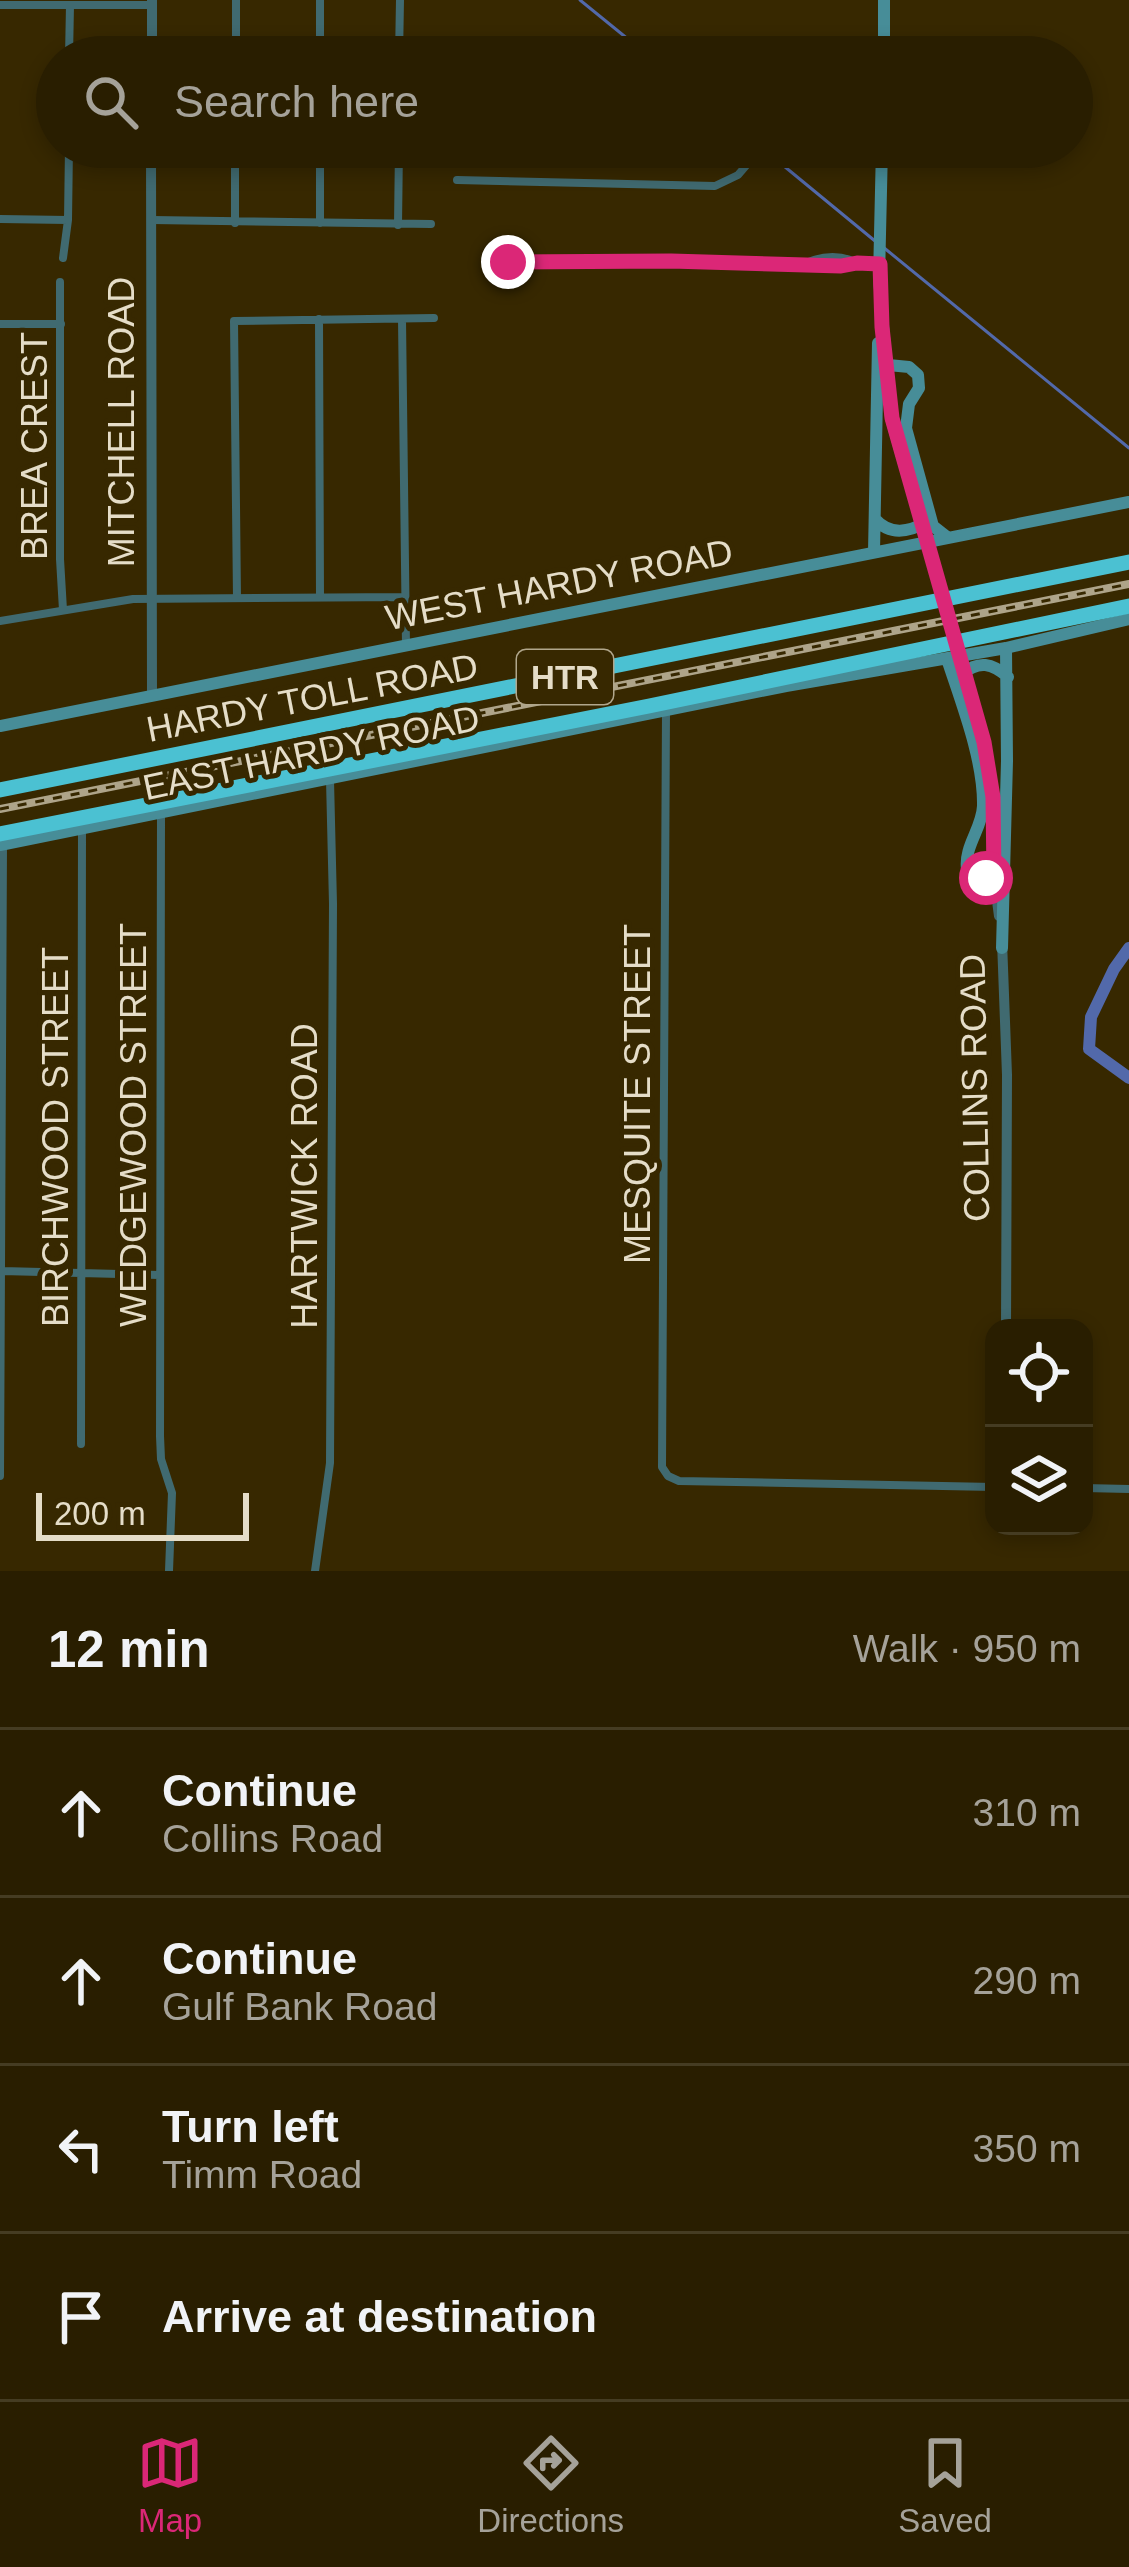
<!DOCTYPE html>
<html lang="en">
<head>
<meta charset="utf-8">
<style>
	body { margin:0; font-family:Helvetica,sans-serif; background:#352b0f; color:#f1f3f6 }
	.controls { position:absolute; right:36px; bottom:36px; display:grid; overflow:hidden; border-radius:24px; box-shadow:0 6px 18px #0003 }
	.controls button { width:108px; height:108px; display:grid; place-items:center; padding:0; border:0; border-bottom:3px solid #453c22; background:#291e00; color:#f1f3f6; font:60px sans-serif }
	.scale { position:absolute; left:36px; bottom:30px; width:213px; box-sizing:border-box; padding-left:12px; border:6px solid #e5ddc8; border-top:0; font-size:33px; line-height:42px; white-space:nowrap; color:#e5ddc8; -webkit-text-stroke:9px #372800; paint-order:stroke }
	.stop { position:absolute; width:36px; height:36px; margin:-27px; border:9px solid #db2777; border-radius:50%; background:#fff }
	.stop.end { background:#db2777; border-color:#fff; box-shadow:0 3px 12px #0008 }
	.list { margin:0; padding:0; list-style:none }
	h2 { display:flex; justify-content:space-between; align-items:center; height:156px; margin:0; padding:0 48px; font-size:51px }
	h2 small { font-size:39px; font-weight:400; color:#a5a299 }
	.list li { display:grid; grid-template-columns:78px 1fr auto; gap:36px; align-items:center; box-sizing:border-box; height:168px; padding:0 48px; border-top:3px solid #453c22 }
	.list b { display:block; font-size:45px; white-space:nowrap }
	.list p { margin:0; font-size:39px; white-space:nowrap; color:#a5a299 }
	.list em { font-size:39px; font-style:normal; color:#a5a299 }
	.icon { flex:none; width:66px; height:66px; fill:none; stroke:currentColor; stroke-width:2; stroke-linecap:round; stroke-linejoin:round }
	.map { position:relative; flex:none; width:1129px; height:1571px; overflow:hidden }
	.search { position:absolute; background:#291e00; box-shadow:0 6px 18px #0003; left:36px; right:36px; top:36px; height:132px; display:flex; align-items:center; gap:30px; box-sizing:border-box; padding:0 42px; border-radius:66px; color:#a5a299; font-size:45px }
	.sheet { height:828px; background:#291e00 }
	nav { display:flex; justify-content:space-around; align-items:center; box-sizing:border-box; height:168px; border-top:3px solid #453c22; background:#291e00; font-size:33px; color:#a5a299 }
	nav a { display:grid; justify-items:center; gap:6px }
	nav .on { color:#db2777 }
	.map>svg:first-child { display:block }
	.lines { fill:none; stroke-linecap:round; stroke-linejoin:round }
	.stream { stroke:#5269aa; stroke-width:3 }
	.river { stroke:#5269aa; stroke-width:12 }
	.minor { stroke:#406a70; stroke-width:8 }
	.tertiary { stroke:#406a70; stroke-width:10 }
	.secondary { stroke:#478d98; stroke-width:12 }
	.motorway { stroke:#4bc1d2; stroke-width:15 }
	.rail-casing { stroke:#aea489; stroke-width:8 }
	.rail { stroke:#372800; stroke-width:3; stroke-dasharray:9; stroke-linecap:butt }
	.route { stroke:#db2777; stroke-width:15 }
	.labels { text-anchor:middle; stroke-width:10; stroke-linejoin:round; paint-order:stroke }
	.shield { fill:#372800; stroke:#b1a78c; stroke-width:3 }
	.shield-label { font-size:33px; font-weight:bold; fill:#e5ddc8 }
	.street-label { font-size:36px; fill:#e5ddc8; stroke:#372800 }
</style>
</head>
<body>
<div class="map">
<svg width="1129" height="1571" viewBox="0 0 1129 1571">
	<rect width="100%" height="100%" fill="#372800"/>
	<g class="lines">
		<path class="stream" d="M580,0L650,57
			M762,148L875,241
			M883,247L1129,448"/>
		<path class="river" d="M1129,948L1114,969L1091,1017L1089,1049L1129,1078"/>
		<path class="minor" d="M0,5H153
			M69,57L70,5
			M236,57V0
			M320,57V0
			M399,57L400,0
			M457,180L715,186L738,175L762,147
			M0,219L68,220
			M152,220L431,224
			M235,223V147
			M320,223V147
			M398,225L399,147
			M63,258L68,220L69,147
			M508,263L671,261L841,266L857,263L880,264
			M806,263C822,256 838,254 855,262
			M60,282V559L63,610
			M319,319L320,597
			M402,319L406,646
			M0,324H61
			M237,598L234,321L434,318
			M0,621L133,599L404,597
			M666,712L662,1467L668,1476L679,1481L994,1487
			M161,813L160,1436L161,1459L172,1493L169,1571
			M2,1271L159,1275
			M81,1444L82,829
			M0,1476L3,846
			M1084,1488L1129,1489
			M315,1571L330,1463L333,904L330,780"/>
		<path class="tertiary" d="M152,0V57
			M151,147L152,696
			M994,878L999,916
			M1002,941L1007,1075L1006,1328"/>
		<path class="secondary" d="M884,57V0
			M882,147L879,278L891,418L984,742L993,797L994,878
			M878,364L909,367L918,375L919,388L909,404L906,428L933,526L947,537
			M875,519C890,536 909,532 927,522
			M874,552L878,343
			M947,659C961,702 984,760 983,806C982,829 964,846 967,869L980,878L1002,879
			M962,674C979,660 992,663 1008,677
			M0,726L1129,502
			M0,845L786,686L1006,648L1129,619
			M1002,948L1007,761L1006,648"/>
		<path class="motorway" d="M0,790L1129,562
			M0,834L649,706L1129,606"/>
		<g class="rail-casing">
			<path id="rail" d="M0,809L1129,584"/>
		</g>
		<use href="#rail" class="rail"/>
	</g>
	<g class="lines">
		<path class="route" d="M508,262L671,261L841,266L857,263L880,264L882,327L892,418L984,742L993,797L994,878H986"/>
	</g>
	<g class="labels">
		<rect class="shield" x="517" y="650" width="96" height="54" rx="9"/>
		<g class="shield-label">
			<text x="565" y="689">HTR</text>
		</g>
		<g class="street-label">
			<text transform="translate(121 422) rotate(-90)" y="13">MITCHELL ROAD</text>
			<text transform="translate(34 446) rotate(-90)" y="13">BREA CREST</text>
			<text transform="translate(559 584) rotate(-11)" y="13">WEST HARDY ROAD</text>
			<text transform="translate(312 697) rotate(-11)" y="13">HARDY TOLL ROAD</text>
			<text transform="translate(311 752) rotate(-12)" y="13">EAST HARDY ROAD</text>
			<text transform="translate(974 1088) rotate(-91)" y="13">COLLINS ROAD</text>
			<text transform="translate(637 1094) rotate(-90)" y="13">MESQUITE STREET</text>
			<text transform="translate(133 1125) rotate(-90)" y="13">WEDGEWOOD STREET</text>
			<text transform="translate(55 1137) rotate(-90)" y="13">BIRCHWOOD STREET</text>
			<text transform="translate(304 1176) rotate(-90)" y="13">HARTWICK ROAD</text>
		</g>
	</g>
</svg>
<div class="controls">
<button><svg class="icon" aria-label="locate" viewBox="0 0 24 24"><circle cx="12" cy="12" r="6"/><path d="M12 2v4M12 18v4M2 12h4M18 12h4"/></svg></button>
<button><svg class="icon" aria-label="layers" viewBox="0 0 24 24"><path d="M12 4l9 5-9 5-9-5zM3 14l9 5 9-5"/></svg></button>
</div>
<div class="scale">200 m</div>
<div class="stop" style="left:986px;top:878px"></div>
<div class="stop end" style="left:508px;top:262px"></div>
<div class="search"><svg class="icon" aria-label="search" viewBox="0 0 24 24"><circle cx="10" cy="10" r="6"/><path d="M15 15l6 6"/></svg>Search here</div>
</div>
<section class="sheet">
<h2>12 min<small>Walk · 950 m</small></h2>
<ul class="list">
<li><svg class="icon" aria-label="ahead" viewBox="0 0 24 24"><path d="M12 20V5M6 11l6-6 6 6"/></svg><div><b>Continue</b><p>Collins Road</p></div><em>310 m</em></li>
<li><svg class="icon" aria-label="ahead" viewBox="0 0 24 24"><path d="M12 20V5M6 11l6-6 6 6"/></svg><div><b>Continue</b><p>Gulf Bank Road</p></div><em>290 m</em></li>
<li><svg class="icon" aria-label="left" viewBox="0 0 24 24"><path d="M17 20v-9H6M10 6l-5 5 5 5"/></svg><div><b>Turn left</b><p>Timm Road</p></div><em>350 m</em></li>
<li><svg class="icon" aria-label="arrive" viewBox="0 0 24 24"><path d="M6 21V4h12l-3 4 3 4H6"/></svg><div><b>Arrive at destination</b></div></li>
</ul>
</section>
<nav>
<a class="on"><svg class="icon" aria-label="map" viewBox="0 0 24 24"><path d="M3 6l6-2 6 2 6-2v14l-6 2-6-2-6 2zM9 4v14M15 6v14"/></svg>Map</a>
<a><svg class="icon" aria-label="directions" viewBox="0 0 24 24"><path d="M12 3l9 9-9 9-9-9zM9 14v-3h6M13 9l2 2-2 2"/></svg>Directions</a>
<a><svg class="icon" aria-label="saved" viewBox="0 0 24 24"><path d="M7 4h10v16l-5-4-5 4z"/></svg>Saved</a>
</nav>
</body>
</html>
